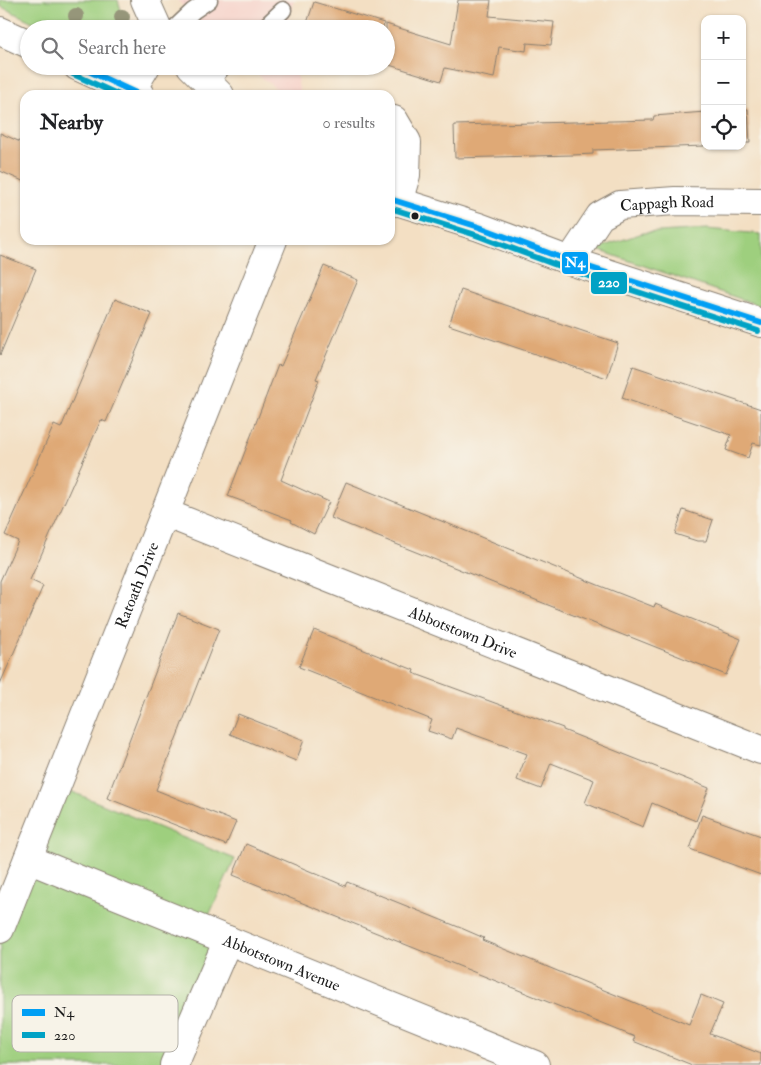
<!DOCTYPE html>
<html lang="en">
<head>
<meta charset="utf-8">
<style>
	body { margin:0; font-family:"IM FELL Double Pica",serif; background:#f2f2f2; color:#202124 }
	.controls { position:absolute; right:15px; top:15px; display:grid; overflow:hidden; border-radius:10px; box-shadow:0 1px 4px #0004 }
	.controls button { width:45px; height:45px; display:grid; place-items:center; padding:0; border:0; border-bottom:1px solid #e0e0e0; background:#fff; color:#202124; font:25px sans-serif }
	.list { margin:0; padding:0; list-style:none }
	h2 { display:flex; justify-content:space-between; align-items:center; height:65px; margin:0; padding:0 20px; font-size:21px }
	h2 small { font-size:16px; font-weight:400; color:#757577 }
	.icon { flex:none; width:28px; height:28px; fill:none; stroke:currentColor; stroke-width:2; stroke-linecap:round; stroke-linejoin:round }
	.map { position:relative; flex:none; width:761px; height:1065px; overflow:hidden }
	.search { position:absolute; background:#fff; box-shadow:0 1px 4px #0004; left:20px; top:20px; width:375px; height:55px; display:flex; align-items:center; gap:12px; box-sizing:border-box; padding:0 18px; border-radius:28px; color:#757577; font-size:19px }
	.panel { position:absolute; background:#fff; box-shadow:0 1px 4px #0004; left:20px; top:90px; width:375px; height:155px; border-radius:15px }
	.map>svg:first-child { display:block }
	.built { fill:#f7d1c9 }
	.green { fill:#9ecf7e; stroke:#5d764d }
	.building { fill:#dfa976 }
	.lines { fill:none; stroke-linecap:round; stroke-linejoin:round }
	.lane-casing { stroke:#887e70; stroke-width:19 }
	.street-casing { stroke:#887e70; stroke-width:30 }
	.secondary-casing { stroke:#887e70; stroke-width:30 }
	.lane { stroke:#fff; stroke-width:16 }
	.street { stroke:#fff; stroke-width:28 }
	.secondary { stroke:#fff; stroke-width:28 }
	.bus-1-casing { stroke:#f7f3e8; stroke-width:10 }
	.bus-2-casing { stroke:#f7f3e8; stroke-width:10 }
	.bus-1 { stroke:#019ff4; stroke-width:6 }
	.bus-2 { stroke:#01a2c5; stroke-width:6 }
	.tree { fill:#96967a }
	.bus-dot { fill:#1c1c1c; stroke:#f7f3e8; stroke-width:2 }
	.labels { text-anchor:middle; stroke-width:5; stroke-linejoin:round; paint-order:stroke }
	.street-label { font-size:16px; fill:#1c1c1c; stroke:#f7f3e8 }
	.key { fill:#f7f3e8; stroke:#b5b2ab; stroke-width:1 }
	.key-label { font-size:14px; fill:#1c1c1c }
	.line-badge { stroke:#f7f3e8; stroke-width:2 }
	.badge-label { font-size:14px; text-anchor:middle; font-weight:bold; fill:#fff }
</style>
</head>
<body>
<div class="map">
<svg width="761" height="1065" viewBox="0 0 761 1065">
	<rect width="100%" height="100%" fill="#f7f3e8"/>
	<filter id="ink" filterUnits="userSpaceOnUse"><feTurbulence type="fractalNoise" baseFrequency=".02" numOctaves="2"/><feDisplacementMap in="SourceGraphic" scale="10" xChannelSelector="R" yChannelSelector="G"/><feConvolveMatrix kernelMatrix="1 2 1 2 8 2 1 2 1" color-interpolation-filters="sRGB"/></filter>
	<filter id="wash" filterUnits="userSpaceOnUse"><feTurbulence type="fractalNoise" baseFrequency=".0096" numOctaves="4" result="noise"/><feDisplacementMap in="SourceGraphic" scale="20" xChannelSelector="R" yChannelSelector="G"/><feGaussianBlur stdDeviation="1.12" result="paint"/><feColorMatrix in="noise" values="0 0 0 0 0 0 0 0 0 0 0 0 0 0 0 0 0 1.4 0 .05"/><feComposite in="paint" operator="in"/></filter>
	<g filter="url(#wash)">
		<rect width="100%" height="100%" fill="#f3dfc3"/>
		<path class="built" d="M180,0H294L288,19L289,29H205L178,1Z
			M246,66H295L300,95H285Z"/>
		<path class="green" d="M0,0H118L125,24L123,29H47L0,6Z
			M707,229L761,234V306L595,249L643,233Z
			M58,786L235,859L204,926L29,858Z
			M30,860L227,939L174,1065H0V931Z"/>
		<g id="blocks">
			<path class="building" d="M458,0H491L489,16L554,22L551,45L527,43L526,51L499,47L494,78L445,68L441,81L386,64V24L451,44Z
				M314,2L384,23L383,29H305Z
				M748,109L750,143H742V110Z
				M705,112L704,146L593,150V154L573,155L455,158L454,125L653,120L654,116Z
				M0,133L25,144V182L0,171Z
				M0,255L36,269L0,355Z
				M324,266L358,280L316,379L319,380L281,480L329,502L314,534L291,522L292,520L228,496L278,365L281,366Z
				M461,290L618,343L607,378L449,325Z
				M115,299L152,314L106,422L101,420L30,580L43,586L0,684V581L18,541L5,535L54,425L61,428Z
				M633,366L761,409V445L753,443L748,458L726,450L731,435L622,398Z
				M346,482L598,585L654,607L655,604L741,639L726,675L628,636V637L331,518Z
				M683,510L713,520L706,541H697L675,534Z
				M178,613L219,629L156,790L236,822L226,845L107,798Z
				M314,630L414,670L413,673L563,728V730L709,788L696,821L652,803L643,827L585,803L594,780L551,763L541,789L517,780L527,754L456,728L452,739L428,731L432,720L299,667Z
				M238,714L304,740L296,761L230,734Z
				M702,815L761,836V875L690,849Z
				M246,844L345,886L347,882L461,928L484,938L482,940L689,1025L701,995L723,1004L710,1034L761,1054V1065H692L633,1041L635,1037L233,875Z"/>
		</g>
	</g>
	<g filter="url(#ink)">
		<use href="#blocks" fill-opacity="0" stroke="#887e70" stroke-width="1"/>
		<g class="lines">
			<g class="lane-casing">
				<path id="lane" d="M174,29L193,11L209,0
					M263,29L283,10
					M209,84L223,66"/>
			</g>
			<g class="street-casing">
				<g id="street">
					<path d="M145,0L158,29"/>
					<path d="M191,66L220,95"/>
					<path d="M131,91L146,66"/>
					<path d="M390,119L394,120L407,142L406,175L398,202"/>
					<path id="s1" d="M570,261L600,216L620,205L675,201L761,202"/>
					<path id="s2" d="M165,513L761,750"/>
					<path id="s3" d="M28,859L535,1065"/>
					<path id="s4" d="M0,929L273,240"/>
					<path d="M174,1065L228,940"/>
				</g>
			</g>
			<g class="secondary-casing">
				<path id="secondary" d="M0,31L29,44
					M77,66L140,95
					M390,199L479,227L570,261L761,323"/>
			</g>
			<use href="#lane" class="lane"/>
			<use href="#street" class="street"/>
			<use href="#secondary" class="secondary"/>
			<g class="bus-1-casing">
				<path id="bus-1" d="M78,66L140,95
					M390,199L479,227L570,261L761,323"/>
			</g>
			<g class="bus-2-casing">
				<path id="bus-2" d="M73,74L119,95
					M390,208L476,235L567,269L758,331"/>
			</g>
			<use href="#bus-1" class="bus-1"/>
			<use href="#bus-2" class="bus-2"/>
		</g>
		<g class="tree">
			<circle cx="76" cy="16" r="8"/>
			<circle cx="122" cy="17" r="8"/>
		</g>
	</g>
	<circle class="bus-dot" cx="415" cy="216" r="4.5"/>
	<g class="labels">
		<g class="street-label">
			<text dy="6" stroke="none"><textPath href="#s1" startOffset="124">Cappagh Road</textPath></text>
			<text dy="6" stroke="none"><textPath href="#s4" startOffset="370">Ratoath Drive</textPath></text>
			<text dy="6" stroke="none"><textPath href="#s2" startOffset="321">Abbotstown Drive</textPath></text>
			<text dy="6" stroke="none"><textPath href="#s3" startOffset="274">Abbotstown Avenue</textPath></text>
		</g>
	</g>
	<rect x="12" y="995" width="166" height="57" rx="8" class="key"/>
	<rect x="22" y="1009" width="23" height="7" fill="#019ff4"/>
	<rect x="22" y="1032" width="23" height="6" fill="#01a2c5"/>
	<g class="key-label">
		<text x="54" y="1017">N4</text>
		<text x="54" y="1040">220</text>
	</g>
	<g class="line-badge">
		<rect x="561" y="251" width="28" height="24" rx="5" fill="#019ff4"/>
		<rect x="590" y="271" width="38" height="24" rx="5" fill="#01a2c5"/>
	</g>
	<g class="badge-label">
		<text x="575" y="267">N4</text>
		<text x="609" y="287">220</text>
	</g>
</svg>
<div class="controls">
<button>+</button>
<button>−</button>
<button><svg class="icon" aria-label="locate" viewBox="0 0 24 24"><circle cx="12" cy="12" r="6"/><path d="M12 2v4M12 18v4M2 12h4M18 12h4"/></svg></button>
</div>
<div class="search"><svg class="icon" aria-label="search" viewBox="0 0 24 24"><circle cx="10" cy="10" r="6"/><path d="M15 15l6 6"/></svg>Search here</div>
<section class="panel">
<h2>Nearby<small>0 results</small></h2>
<ul class="list">
</ul>
</section>
</div>
</body>
</html>
